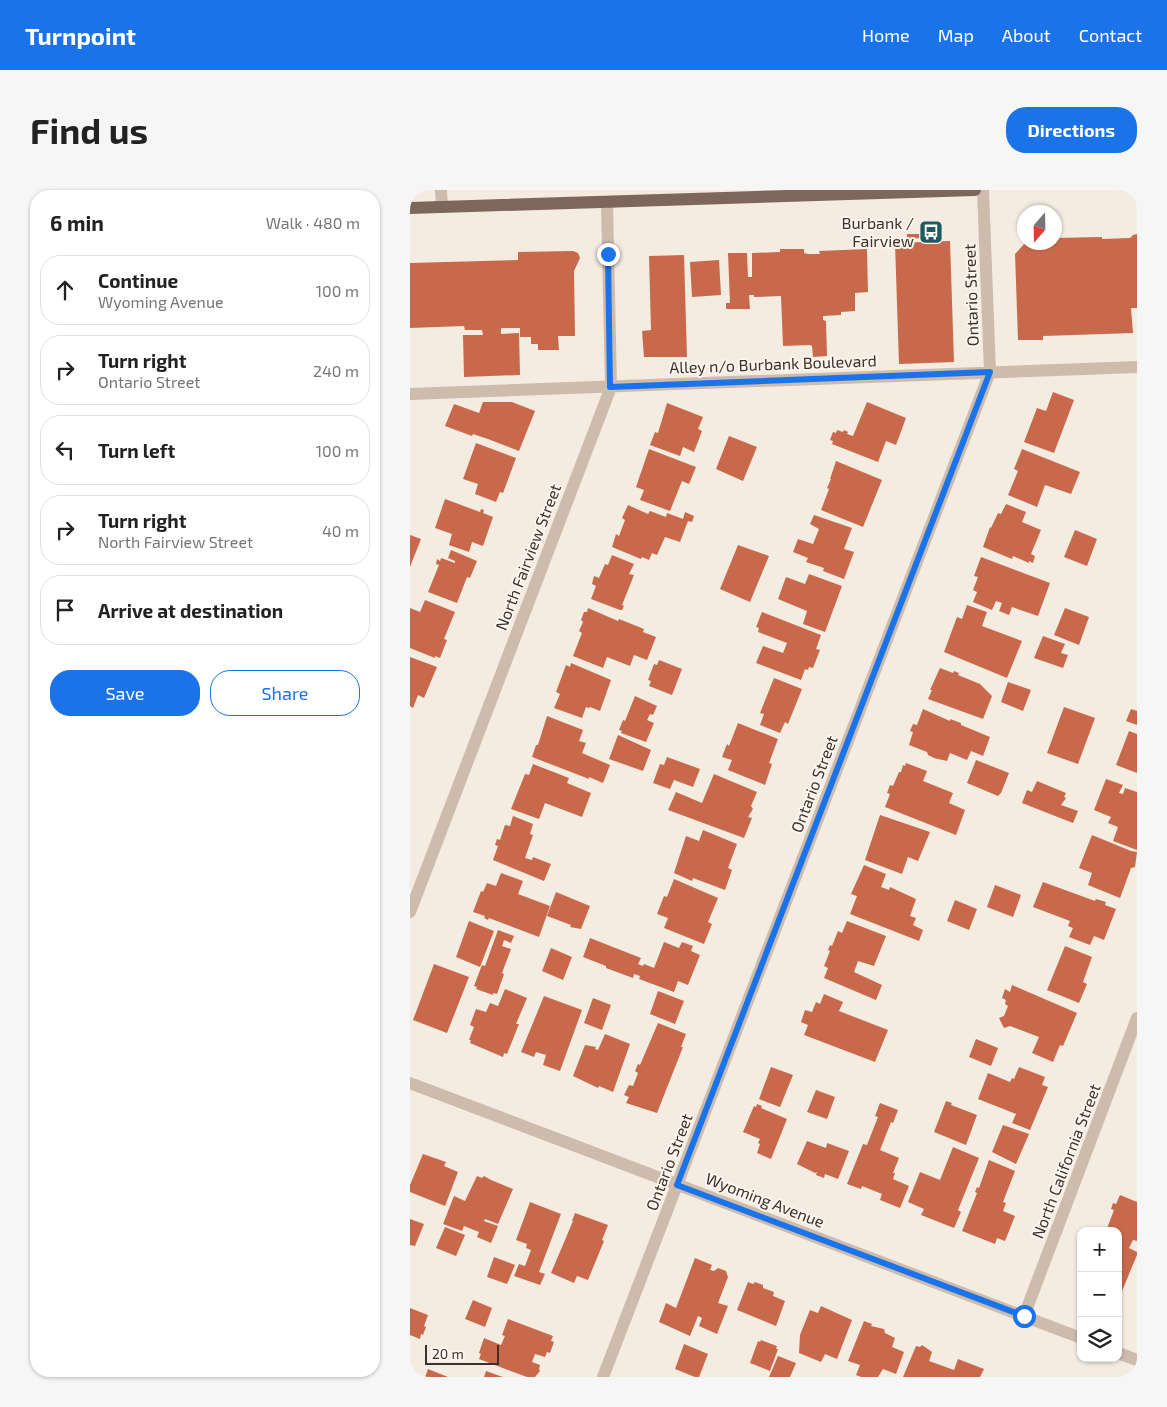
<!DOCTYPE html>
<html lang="en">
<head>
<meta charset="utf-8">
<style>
	body { margin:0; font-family:"Exo 2",sans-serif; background:#f6f6f6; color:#222 }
	.controls { position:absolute; right:15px; bottom:15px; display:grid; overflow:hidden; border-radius:10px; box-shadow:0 1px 4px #0004 }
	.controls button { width:45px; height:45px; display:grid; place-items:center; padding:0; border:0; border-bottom:1px solid #e0e0e0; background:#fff; color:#222; font:25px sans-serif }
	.compass { position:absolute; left:607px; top:15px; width:45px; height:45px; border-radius:50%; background:#fff; box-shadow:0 1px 4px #0004; rotate:200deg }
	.scale { position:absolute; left:15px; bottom:12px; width:74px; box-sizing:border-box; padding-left:5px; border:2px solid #3b302b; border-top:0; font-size:14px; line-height:18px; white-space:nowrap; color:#3b302b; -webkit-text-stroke:4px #fbf5ee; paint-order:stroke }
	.stop { position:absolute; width:15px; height:15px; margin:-11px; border:4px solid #1a73e8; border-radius:50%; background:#fff }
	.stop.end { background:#1a73e8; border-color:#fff; box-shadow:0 1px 5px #0008 }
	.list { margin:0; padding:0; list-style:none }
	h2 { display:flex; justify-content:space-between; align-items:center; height:65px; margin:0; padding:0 20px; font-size:21px }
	h2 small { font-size:16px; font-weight:400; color:#767676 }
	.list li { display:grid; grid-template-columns:32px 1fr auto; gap:15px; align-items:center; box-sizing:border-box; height:70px; margin:0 10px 10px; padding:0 10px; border:1px solid #e0e0e0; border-radius:20px }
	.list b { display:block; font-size:19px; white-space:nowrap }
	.list p { margin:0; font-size:16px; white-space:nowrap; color:#767676 }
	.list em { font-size:16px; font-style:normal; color:#767676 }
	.actions { display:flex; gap:10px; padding:15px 20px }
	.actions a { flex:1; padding:11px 0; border:1px solid #1a73e8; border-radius:20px; text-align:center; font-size:18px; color:#1a73e8 }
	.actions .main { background:#1a73e8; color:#fff }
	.icon { flex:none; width:28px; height:28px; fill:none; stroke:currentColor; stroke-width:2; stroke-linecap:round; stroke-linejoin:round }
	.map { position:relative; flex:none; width:727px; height:1187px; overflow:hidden; border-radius:20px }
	header { display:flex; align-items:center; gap:30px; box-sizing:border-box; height:70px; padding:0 25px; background:#1a73e8; color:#fff }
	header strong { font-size:24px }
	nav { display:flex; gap:28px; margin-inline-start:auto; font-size:18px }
	.intro { display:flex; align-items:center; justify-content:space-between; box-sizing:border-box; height:120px; padding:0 30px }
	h1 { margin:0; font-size:35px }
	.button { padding:12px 22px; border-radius:20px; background:#1a73e8; color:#fff; font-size:18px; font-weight:700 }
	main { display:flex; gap:30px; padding:0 30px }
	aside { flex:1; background:#fff; border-radius:20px; box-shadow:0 1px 4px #0004 }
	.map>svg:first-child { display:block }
	.building { fill:#c8694b }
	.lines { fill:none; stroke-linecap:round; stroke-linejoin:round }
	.minor { stroke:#cdbbac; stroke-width:12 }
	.major { stroke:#7d675c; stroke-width:12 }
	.route { stroke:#1a73e8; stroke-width:6 }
	.labels { text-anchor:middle; stroke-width:4; stroke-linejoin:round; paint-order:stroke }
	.poi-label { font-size:16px; fill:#3b302b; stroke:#fbf5ee; text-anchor:end }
	.street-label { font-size:16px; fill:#3b302b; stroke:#fbf5ee }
</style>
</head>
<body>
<header>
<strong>Turnpoint</strong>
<nav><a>Home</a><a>Map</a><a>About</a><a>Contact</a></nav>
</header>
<div class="intro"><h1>Find us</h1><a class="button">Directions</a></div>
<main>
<aside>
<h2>6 min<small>Walk · 480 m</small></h2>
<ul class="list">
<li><svg class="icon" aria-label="ahead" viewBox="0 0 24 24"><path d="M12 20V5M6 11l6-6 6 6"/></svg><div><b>Continue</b><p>Wyoming Avenue</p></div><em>100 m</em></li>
<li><svg class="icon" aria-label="right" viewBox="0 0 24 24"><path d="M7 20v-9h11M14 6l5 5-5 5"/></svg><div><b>Turn right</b><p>Ontario Street</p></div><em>240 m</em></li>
<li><svg class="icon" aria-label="left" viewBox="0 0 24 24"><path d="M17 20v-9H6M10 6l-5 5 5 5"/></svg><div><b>Turn left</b></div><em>100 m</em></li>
<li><svg class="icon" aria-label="right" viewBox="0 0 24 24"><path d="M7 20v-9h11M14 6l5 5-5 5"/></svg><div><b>Turn right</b><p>North Fairview Street</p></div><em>40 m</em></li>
<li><svg class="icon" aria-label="arrive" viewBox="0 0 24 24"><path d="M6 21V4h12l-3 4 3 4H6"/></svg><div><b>Arrive at destination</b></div></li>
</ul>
<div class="actions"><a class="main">Save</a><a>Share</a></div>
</aside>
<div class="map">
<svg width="727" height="1187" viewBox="0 0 727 1187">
	<rect width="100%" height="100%" fill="#f4ebe1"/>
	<path class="building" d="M497,44H511V48L497,49Z
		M727,44V118H721L723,143L633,146V150H608L605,64L616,52H644V48L692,47V49L720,48L723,45Z
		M540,51L544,172L489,174L485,53Z
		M370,59H394V63L398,64H410L409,61L457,59L458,102L445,103V121L431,122V125L413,126V130L416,131L417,166L403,167L402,156L400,155L373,156L371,106L344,107V105H339L340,119H316V113H320L318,63H337L338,87H342V63L370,62Z
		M163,61L168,63L170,68L164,81L165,146H148L149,160H128V154H121V147H110V138H91V144L109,143L110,185L54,187L53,145H73L72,140H55L54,136L0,138V73L108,70V62Z
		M274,65L277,167H234L232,141L241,140L239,66Z
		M309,70L311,105L282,107L280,72Z
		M643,202L664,210L644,263L614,252L627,218L636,221Z
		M73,212H102L125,221L109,261L78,249L63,244L62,246L35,236L44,214L69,223Z
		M457,212L496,228L486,255L476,251L468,272L422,254L423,251L420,250L423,242L426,243L427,240L433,242L434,240L438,242L437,244L443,246Z
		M257,213L293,227L288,239L292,241L284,262L273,257L270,266L240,255L245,242L248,243Z
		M319,246L347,257L333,291L306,279Z
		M66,253L106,268L93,303L90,302L86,312L65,304L68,294L53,289Z
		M239,259L286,277L279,294L272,291L260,321L230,310L234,300L226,297Z
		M612,259L670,282L661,304L635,295L627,317L598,305L608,281L604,279Z
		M426,271L472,290L453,337L411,320L419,299L417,298L421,289H420Z
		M35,309L70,322L71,319L74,320L73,323L83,327L73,356L62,352L59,362L39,355L42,344L25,338Z
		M596,314L616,322L612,332L631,340L621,364L625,366L623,373L619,371V373L603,366L602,369L573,357L580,337L581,338L588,323L591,324Z
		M218,315L238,324L240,321L256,327L257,323L273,329L275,322L284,326L282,332L278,331L270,352L255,347L247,365L242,363L239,370L232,367L231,369L202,357L206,344L209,346L215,330L212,328Z
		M404,325L442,338L434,359L444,362L434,389L413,381L414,378L396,372L398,368L383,362L388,349L403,354L409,339L400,334Z
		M665,340L687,349L677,376L654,367Z
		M0,345L11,349L0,377Z
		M328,355L359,366L340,412L310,399Z
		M41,360L67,371L60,388L57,387L47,413L18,402L29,375L26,374L27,369L30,371L31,368L45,373V371L38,368Z
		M202,365L224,374L219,384L224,385L212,415L214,416L212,420H210L181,409L186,396L182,394L184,386L189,388L195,374L198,375Z
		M571,367L640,393L628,426L602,417L599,425L589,421L592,413L586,411L582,420L563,412L567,402L563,400L568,387L564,386Z
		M399,384L432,396L415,442L393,434L397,421L368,409L376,387L395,394Z
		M15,410L45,422L34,449L37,450L30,468L25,466V468L0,458V418L10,422Z
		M557,415L577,422L572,436L612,451L597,488L534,462L547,427L552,429Z
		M178,418L208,431L209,429L234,439L233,442L246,447L237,470L224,465L220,476L197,467L193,478L163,466L172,443L169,441L173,432L171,430L174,422H177Z
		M655,418L679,427L669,455L644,445Z
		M352,422L411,445L406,459L410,460L403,478L399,477L398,480L395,479L391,490L346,473L353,456L373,463L377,453L348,442L349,438L346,437Z
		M633,446L655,454L651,463L658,465L653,478L624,468Z
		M0,467L27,477L14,508L8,505L3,518L0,516Z
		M249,470L272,479L262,505L239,496L241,491L238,490L244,474L247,475Z
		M161,473L201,490L190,521L180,517L179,518L176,517L172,528L144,518L150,504L146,502L156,475L160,477Z
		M530,478L543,483L544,481L549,483L548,485L570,494L582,506L573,529L518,509L522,500H520Z
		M364,488L392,499L378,534L375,532L370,543L350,535L354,524L350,523Z
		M598,492L621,500L613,521L591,512Z
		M225,506L247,516L243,525L240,524L237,530L244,533L236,552L211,543L212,541L209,540L213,530L215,531Z
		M654,517L685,528L668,574L637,563Z
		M513,519L540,531V529L551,533V535L580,547L573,566L561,561L557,570L540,563L537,571L524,568L518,565L517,562L499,555L503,542L500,541L503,534L507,535Z
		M721,519L727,521V535L716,531Z
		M137,526L173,540L169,551L176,553L172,563L200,575L193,593L179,587V589L122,567L126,555H128Z
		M328,533L368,549L359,573L362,574L355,595L318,580L322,570L312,567L317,554L319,556Z
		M719,541L727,544V583L706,575Z
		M208,545L241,560L233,581L199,569Z
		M257,567L290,579L283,597L264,590L260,599L243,593L250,574L254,575Z
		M566,570L599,583L591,603L588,606L557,593Z
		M496,573L517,581L513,591L543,603L539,613L555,620L546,645L475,617L480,604L477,603L480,595L483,596L489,582H491L493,575L495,576Z
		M123,574L159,588L157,593L181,603L172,627L135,613L129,629L101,619L115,584L119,585Z
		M304,584L347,602L341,616L343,619L338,627L342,628L334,648L258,620L266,602L292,613Z
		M696,589L713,595L709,603L713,604L715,598L727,602V660L703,651L708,637L698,633L701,627L684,620Z
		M627,591L656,603L654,607L656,608L651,615L668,621L663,633L612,613L617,600L622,602Z
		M470,625L520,642L508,671L498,667L492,684L455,670Z
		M103,626L123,634L120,644L123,645L115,668L122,670L123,667L141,674L134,691L83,670L88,656L85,655L87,649L90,650L95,635L100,636Z
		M293,640L327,654L318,678L322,680L315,700L283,688L282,691L264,683L276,646L289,651Z
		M682,645L721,661L727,662L725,677L721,678L710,708L678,695L682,683L669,678Z
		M454,675L476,684L471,697L479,700L480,697L506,709L500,726L506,728L503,735L513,740L509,751L440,724L447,706L441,704Z
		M91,683L113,691L108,704L140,716L129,747L79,728L78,730L74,728L75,726L63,722L71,701L73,702L77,693L86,696Z
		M264,689L308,708L298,732L302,734L294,754L254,738L258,728L247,724L254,706L257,707Z
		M633,692L685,711L686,709L696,712L695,715L706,719L694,750L684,746L680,755L659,747L663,738L658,736L660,731L623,717Z
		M585,695L611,705L603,727L577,717Z
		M146,702L180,716L171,739L160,737L161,735L137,726Z
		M545,710L567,719L559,740L537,731Z
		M59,731L84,741L70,777L46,767Z
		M437,731L476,746L464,776L448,771L444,782L472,795L466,810L414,788L418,778L414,776L420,761L418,760L420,755L422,756L428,741L432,743Z
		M88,740L104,746L101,753L94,750L92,756L101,759L92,783L94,784L87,804L83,803V805L66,799L67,797L64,796L72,775L75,776Z
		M180,748L231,768L228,774L233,776L234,774L244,778L254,752L269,758L272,752L283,756L281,761L290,765L278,795L268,791L264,802L229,789L230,786L224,784L223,788L196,778V776L173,767Z
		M655,756L682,767L673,792L677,794L669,813L637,800Z
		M141,758L162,767L153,790L132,781Z
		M24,774L59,787L37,843L3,830Z
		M602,795L667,823L653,856L650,855L643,872L622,863L629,847L600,836L594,838L589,828L594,826L598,816L595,814L596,810L592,808L595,799L600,802Z
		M95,799L117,808L106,834H109L97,864L94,863L93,867L60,853L61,850H59L64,837L60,835L66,819L76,822L80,813L88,816Z
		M248,801L274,811L265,834L240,824Z
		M414,804L433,812L429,821L478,840L465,872L394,845L398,835L391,832L395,820L402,822L406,812L410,814Z
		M134,806L172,820L150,881L133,875L136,865L126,862L124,867L111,862Z
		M183,808L201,815L192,840L174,833Z
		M248,833L276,844L271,857H273L247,923L216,913L219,907L214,905L219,895L223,896L228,883L225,881L228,874L230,875Z
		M195,844L220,854L203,902L189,896L188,898L163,886L175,855L186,857L185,859L188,860Z
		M566,849L588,858L581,876L559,867Z
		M361,877L383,885L370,917L349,909Z
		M609,877L635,887L632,895L638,897L620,940L602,933L606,924L568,909L578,883L600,892L602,888L604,889Z
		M406,900L425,907L417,929L397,922Z
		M536,911L542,913L541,915L567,925L556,955L524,942Z
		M470,913L488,920L483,933L481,932L470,960L489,968L483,983H485L483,989L499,996L490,1018L470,1010L472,1004L452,996L451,999L437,994L453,954L457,955L468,927L465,926Z
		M347,914L352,916L351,918L377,929L361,969L347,963L350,954L348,953L350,949L333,942L344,916L346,917Z
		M593,935L619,944L606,974L582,962Z
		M397,951L416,958L417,953L439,961L428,989L415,984L414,988L406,985L407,982L405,983L387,974Z
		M543,957L569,968L548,1020L551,1022L544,1038L511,1025L514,1019L498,1012L510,982L530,990Z
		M13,964L36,972L34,976L48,982L35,1016L0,1002V995Z
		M579,970L605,981L593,1012L596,1013L593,1021L605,1026L595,1051L587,1048L585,1054L552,1041L567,1003L565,1002L567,997L569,998Z
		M67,986L72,988L74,986L81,990L103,999L88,1034L75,1029L74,1031L88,1036L81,1053L67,1047L69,1042L54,1036L52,1041L33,1034L44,1006L55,1011Z
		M710,1005L727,1012V1051L723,1050L719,1058L727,1062V1065L712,1101L708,1099V1041H696L704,1020L701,1019L703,1013L706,1014Z
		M120,1012L151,1024L129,1082L135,1084L130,1095L104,1086L109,1074L115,1076L121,1060L116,1058L117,1054L106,1050Z
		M165,1023L198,1035L192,1050L194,1051L178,1090L167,1086L164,1093L141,1083L163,1031H162Z
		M0,1029L14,1034L5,1056L0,1055Z
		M35,1037L55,1045L46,1066L26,1058Z
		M84,1067L105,1075L97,1094L77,1087Z
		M285,1068L302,1075L300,1080L304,1081L308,1078L316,1081L318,1087L308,1113L318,1116L307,1144L289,1136L292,1128L288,1126L280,1146L249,1132L256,1113L266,1118Z
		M338,1092L343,1094L345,1092L353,1095V1098L364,1102L363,1106L375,1111L366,1136L327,1120Z
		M63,1110L82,1118L75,1137L55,1129Z
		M411,1116L442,1130L427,1169L415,1164L411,1172L389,1163L390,1145L400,1120L408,1123Z
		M0,1118L18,1125L14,1136L16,1137L13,1145L11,1144L10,1149L0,1145Z
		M98,1129L143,1146L141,1151L144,1152L140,1163L137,1162L135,1167L125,1164L122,1172L130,1175L129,1179L130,1181L125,1187H117L69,1169L71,1164L69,1163L74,1148L91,1155L95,1146L92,1145Z
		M454,1131L462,1134L461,1136L474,1139L475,1143L485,1148L482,1157L494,1162L486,1184L473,1179L468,1187H451L446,1185L450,1175L438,1171Z
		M351,1150L367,1156L366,1159H368L360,1181L340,1173L348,1151L350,1152Z
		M274,1154L298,1164L289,1187H285L265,1179Z
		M512,1155L522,1162L519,1171L544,1180L548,1169L574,1179L570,1187H493L506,1156L510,1157Z
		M368,1166L386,1173L380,1187H359Z
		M18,1179L38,1187H15Z
		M76,1181L93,1187H74Z"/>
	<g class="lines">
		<path class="minor" d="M31,0L32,17
			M0,204L727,177
			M0,722L201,197L197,12
			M0,893L671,1148
			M614,1126L727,828
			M708,1163L727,1170
			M193,1187L580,182L573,0"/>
		<path class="major" d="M0,18L565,0"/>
	</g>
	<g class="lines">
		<path class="route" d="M198,64L200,197L580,182L267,995L614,1126"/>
	</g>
	<defs>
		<g id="bus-square" transform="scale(1.25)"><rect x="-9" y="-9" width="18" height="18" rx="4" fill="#1f5a5e" stroke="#fbf5ee"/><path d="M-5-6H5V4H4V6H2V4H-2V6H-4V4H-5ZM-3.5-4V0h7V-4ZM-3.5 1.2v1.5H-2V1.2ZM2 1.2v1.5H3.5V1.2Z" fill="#fff"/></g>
	</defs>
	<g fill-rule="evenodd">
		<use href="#bus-square" x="521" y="42"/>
	</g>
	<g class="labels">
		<g class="poi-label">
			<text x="504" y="39">Burbank /<tspan x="504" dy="18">Fairview</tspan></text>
		</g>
		<g class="street-label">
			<text transform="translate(561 105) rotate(-92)" y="6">Ontario Street</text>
			<text transform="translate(363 174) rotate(-2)" y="6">Alley n/o Burbank Boulevard</text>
			<text transform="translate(118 367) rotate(-69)" y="6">North Fairview Street</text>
			<text transform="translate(404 594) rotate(-69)" y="6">Ontario Street</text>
			<text transform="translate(656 971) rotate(-69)" y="6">North California Street</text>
			<text transform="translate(259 972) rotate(-69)" y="6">Ontario Street</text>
			<text transform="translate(355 1010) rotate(21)" y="6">Wyoming Avenue</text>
		</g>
	</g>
</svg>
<div class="controls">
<button>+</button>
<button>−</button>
<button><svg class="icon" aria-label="layers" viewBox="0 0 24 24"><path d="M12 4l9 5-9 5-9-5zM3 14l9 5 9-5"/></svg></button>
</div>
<svg class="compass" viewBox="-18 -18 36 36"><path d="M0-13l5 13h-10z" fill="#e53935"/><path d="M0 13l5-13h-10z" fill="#767676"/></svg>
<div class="scale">20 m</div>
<div class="stop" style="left:614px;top:1126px"></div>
<div class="stop end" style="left:198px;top:64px"></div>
</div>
</main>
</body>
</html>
